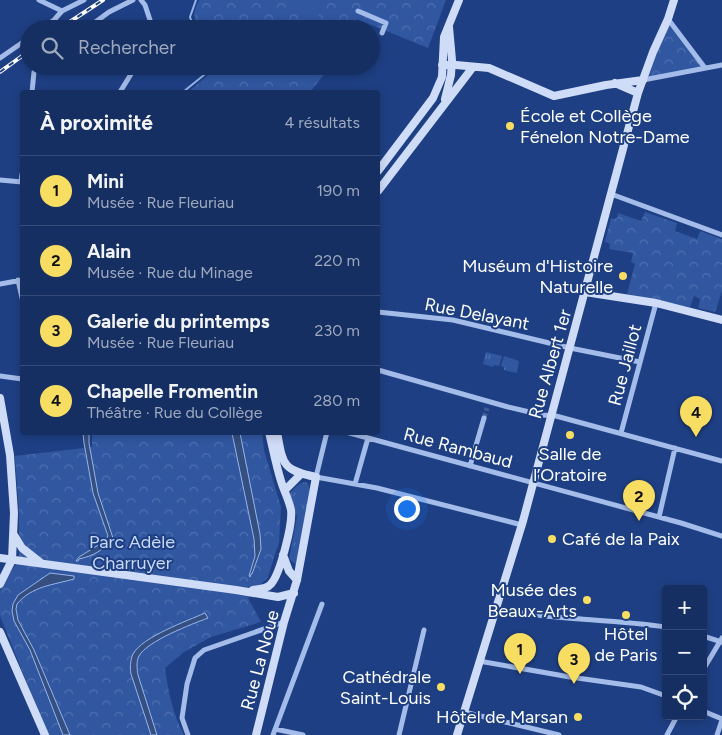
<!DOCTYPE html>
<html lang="fr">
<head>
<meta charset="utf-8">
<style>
	body { margin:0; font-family:Figtree,sans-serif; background:#1f3768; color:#f1f3f6 }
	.controls { position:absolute; right:15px; bottom:15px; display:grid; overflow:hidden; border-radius:5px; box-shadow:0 2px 8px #0003 }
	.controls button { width:45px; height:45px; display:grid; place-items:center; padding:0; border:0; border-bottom:1px solid #354a77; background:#162f62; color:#f1f3f6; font:25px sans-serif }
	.you { position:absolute; left:406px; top:508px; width:18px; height:18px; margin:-12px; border:4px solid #fff; border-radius:50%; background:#1a73e8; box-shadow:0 0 0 8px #1a73e833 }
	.badge { display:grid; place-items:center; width:32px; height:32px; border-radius:50%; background:#f8dd63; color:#111; font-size:16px; font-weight:700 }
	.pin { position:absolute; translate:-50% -41px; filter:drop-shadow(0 1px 2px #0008) }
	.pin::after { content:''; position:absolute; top:26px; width:18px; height:15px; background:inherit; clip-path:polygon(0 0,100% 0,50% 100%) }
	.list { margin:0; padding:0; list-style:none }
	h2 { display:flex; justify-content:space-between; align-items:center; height:65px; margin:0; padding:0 20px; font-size:21px }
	h2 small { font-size:16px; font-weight:400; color:#9ea9be }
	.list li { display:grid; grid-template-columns:32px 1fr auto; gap:15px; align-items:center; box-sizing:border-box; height:70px; padding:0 20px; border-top:1px solid #354a77 }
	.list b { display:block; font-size:19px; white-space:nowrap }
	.list p { margin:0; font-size:16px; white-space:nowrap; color:#9ea9be }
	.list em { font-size:16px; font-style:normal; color:#9ea9be }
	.icon { flex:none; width:28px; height:28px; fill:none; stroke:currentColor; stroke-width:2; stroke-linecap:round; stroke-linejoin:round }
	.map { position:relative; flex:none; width:722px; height:735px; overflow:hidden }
	.search { position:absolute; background:#162f62; box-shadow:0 2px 8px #0003; left:20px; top:20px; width:360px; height:55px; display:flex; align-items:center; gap:12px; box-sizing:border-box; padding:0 18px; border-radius:28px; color:#9ea9be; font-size:19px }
	.panel { position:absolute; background:#162f62; box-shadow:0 2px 8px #0003; left:20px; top:90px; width:360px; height:345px; border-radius:5px }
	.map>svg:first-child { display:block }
	.grass { fill:url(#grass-tufts) }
	.forest { fill:url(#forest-crowns) }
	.pitch { fill:#3157a1 }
	.water { fill:#364f81; stroke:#97b5eb }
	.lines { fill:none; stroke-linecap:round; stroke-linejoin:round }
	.stream { stroke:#97b5eb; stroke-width:2 }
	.street-tunnel { stroke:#405c96; stroke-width:5; stroke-dasharray:5 2.5; stroke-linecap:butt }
	.street { stroke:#a4bce9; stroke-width:5 }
	.secondary { stroke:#cfdcf7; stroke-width:8 }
	.rail-casing { stroke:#fff; stroke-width:4 }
	.rail { stroke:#1e3f83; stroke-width:2; stroke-dasharray:5.5; stroke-linecap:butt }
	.poi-dot { fill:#f8dd63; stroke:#1e3f83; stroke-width:2 }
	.labels { text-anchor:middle; stroke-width:4; stroke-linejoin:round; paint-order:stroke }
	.poi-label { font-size:18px; fill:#fff; stroke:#1e3f83; text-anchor:end }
	.street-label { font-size:18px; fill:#fff; stroke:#1e3f83 }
	.park-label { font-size:18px; fill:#c8d9f7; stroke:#1e3f83 }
</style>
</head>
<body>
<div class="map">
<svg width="722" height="735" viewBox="0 0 722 735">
	<defs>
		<pattern id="grass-tufts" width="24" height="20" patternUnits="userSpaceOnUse" patternTransform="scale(1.25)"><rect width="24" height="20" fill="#3157a1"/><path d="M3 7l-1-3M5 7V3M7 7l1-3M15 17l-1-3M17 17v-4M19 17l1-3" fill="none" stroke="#5070af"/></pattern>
		<pattern id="forest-crowns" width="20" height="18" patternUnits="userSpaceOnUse" patternTransform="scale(1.25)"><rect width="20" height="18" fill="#3157a1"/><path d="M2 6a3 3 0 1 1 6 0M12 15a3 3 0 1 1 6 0" fill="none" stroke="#5070af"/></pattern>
	</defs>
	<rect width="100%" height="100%" fill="#1e3f83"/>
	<path class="grass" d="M486,352L502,356L499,366L494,365L493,367L483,364Z
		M504,356L519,361L517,373L504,370V367L501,366Z
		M306,482L308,484L311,493L296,565L289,559L297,517L290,494C294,488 298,483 306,482Z"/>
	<path class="forest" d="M199,0H446L428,48L357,19L353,29H198C193,15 193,13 199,0Z
		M668,19L705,68L643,80Z
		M209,66H331L310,92H188L207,76Z
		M645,212L677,223L675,231L697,239L700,231L722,239V291L715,312L698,308L700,299L694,296L690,307L627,294L635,264L631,262L633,253L609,249L610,244L608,243L605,242L611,218L614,219L617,218L618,213L641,221Z
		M92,433H262L264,450L281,507L279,542L268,577L248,598L261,622L211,637L184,652L165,668C168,691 173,714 184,735H48L0,616V591L2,584L19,560V514L15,456L92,447Z"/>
	<path class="pitch" d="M300,0H326L315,22L295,12Z"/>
	<path class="water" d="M83,433H89V443L98,493L113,538C104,550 93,556 79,559L78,561H76L79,557L105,541L108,536L93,493L84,443Z
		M232,433H240L260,534L261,549L252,574H251L250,577L249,576L255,556L254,539Z
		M50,573L74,576V579C53,585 32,586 17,604L16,609L18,620L34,650L70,735H63L30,650L14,621L12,611L13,604L18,595Z
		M205,613L208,618C192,624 147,641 139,656C136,661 137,669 138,675L157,735H151L131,674C130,668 130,661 133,654C142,637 187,621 205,613Z"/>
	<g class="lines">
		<path class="stream" d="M194,29L190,17L196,0
			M183,92L204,75L206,66"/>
		<path class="street-tunnel" d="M484,418L487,408"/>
		<path class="street" d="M39,0L62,11
			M141,0L145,5L153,29
			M358,11L386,23L382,33
			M668,19L705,68
			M41,29L54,20L62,11L84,0
			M86,29L109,12L133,0
			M0,58L29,38
			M643,80L722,65
			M32,92L34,72L37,66
			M120,92L136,66
			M0,180L22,182
			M21,182L22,174
			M611,194L722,235
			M18,280L22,298
			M0,284L22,280
			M378,312L453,320L570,348L640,362
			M378,370L508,407L542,415L556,416L722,461
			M0,376L22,379
			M327,432L316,477L377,488L522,525
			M346,432L681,523L722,536
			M621,433L656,303
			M470,466L484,418
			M355,484L368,438
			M659,517L675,448
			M495,608C512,612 528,614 545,616C585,620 626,621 666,627
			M703,636L722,642
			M479,661L570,677L641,687L666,696
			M703,670L722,638
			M703,711L722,719
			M464,712L559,735
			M275,729L303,735
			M188,735L182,718L187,684L195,658L204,650L284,622
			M273,735L322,604
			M399,735L424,630
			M667,735L677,716
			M717,735L722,720"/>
		<path class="secondary" d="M442,65H456L489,68L554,96L606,85L643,80
			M615,83L638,93
			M445,99L451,75L452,60L449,27
			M378,171L433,98L442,77L444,37L459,0
			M378,191L473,67
			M585,292L656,303L722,320
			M0,398L10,455L14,513L12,560L0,584
			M285,490L301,474
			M14,535L22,548L41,563
			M283,555L289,571L297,580
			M0,558L236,590L278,597L294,593
			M253,590C259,589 267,589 271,584C280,574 293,524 291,510C289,500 284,491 281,481C276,465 273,449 269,432
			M0,632L45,735
			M256,735L284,622L297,580L316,477C282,470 283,465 277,432
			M457,735L523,521L638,93L653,52L668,19L674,0"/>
		<g class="rail-casing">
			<path id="rail" d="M59,29L103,0
				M0,72L29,51"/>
		</g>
		<use href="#rail" class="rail"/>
	</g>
	<g class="poi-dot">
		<circle cx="510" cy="126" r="5"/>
		<circle cx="623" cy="276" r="5"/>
		<circle cx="570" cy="435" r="5"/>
		<circle cx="552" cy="539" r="5"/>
		<circle cx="587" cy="600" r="5"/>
		<circle cx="626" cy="615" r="5"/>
		<circle cx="441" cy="687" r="5"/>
		<circle cx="578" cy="717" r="5"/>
	</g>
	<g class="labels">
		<g class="poi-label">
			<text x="520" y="122" text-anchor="start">École et Collège<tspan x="520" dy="21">Fénelon Notre-Dame</tspan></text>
			<text x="613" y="272">Muséum d'Histoire<tspan x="613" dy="21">Naturelle</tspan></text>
			<text x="570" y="460" text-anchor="middle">Salle de<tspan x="570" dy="21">l’Oratoire</tspan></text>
			<text x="562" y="545" text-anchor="start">Café de la Paix</text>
			<text x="577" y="596">Musée des<tspan x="577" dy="21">Beaux-Arts</tspan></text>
			<text x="626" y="640" text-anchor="middle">Hôtel<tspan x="626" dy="21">de Paris</tspan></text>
			<text x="431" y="683">Cathédrale<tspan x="431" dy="21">Saint-Louis</tspan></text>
			<text x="568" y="723">Hôtel de Marsan</text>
		</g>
		<g class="street-label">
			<text transform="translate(477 314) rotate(11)" y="6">Rue Delayant</text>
			<text transform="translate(550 364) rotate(-74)" y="6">Rue Albert 1er</text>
			<text transform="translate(625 365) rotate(-75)" y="6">Rue Jaillot</text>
			<text transform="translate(458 448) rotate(15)" y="6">Rue Rambaud</text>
			<text transform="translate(260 660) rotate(-75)" y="6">Rue La Noue</text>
		</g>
		<g class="park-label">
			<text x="132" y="548">Parc Adèle<tspan x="132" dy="21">Charruyer</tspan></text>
		</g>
	</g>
</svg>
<div class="controls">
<button>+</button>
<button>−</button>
<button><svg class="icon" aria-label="locate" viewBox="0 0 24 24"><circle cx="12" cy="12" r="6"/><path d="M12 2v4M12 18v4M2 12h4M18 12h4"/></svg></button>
</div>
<div class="you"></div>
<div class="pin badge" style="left:520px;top:674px">1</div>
<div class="pin badge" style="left:639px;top:521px">2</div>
<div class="pin badge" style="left:574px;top:684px">3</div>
<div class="pin badge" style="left:696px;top:437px">4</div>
<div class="search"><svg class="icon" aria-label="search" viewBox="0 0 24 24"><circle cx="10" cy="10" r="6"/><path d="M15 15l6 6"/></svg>Rechercher</div>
<section class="panel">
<h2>À proximité<small>4 résultats</small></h2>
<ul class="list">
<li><span class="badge">1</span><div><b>Mini</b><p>Musée · Rue Fleuriau</p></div><em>190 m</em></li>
<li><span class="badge">2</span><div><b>Alain</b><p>Musée · Rue du Minage</p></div><em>220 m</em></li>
<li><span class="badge">3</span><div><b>Galerie du printemps</b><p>Musée · Rue Fleuriau</p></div><em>230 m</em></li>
<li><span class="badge">4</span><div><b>Chapelle Fromentin</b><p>Théâtre · Rue du Collège</p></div><em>280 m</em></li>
</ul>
</section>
</div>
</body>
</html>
